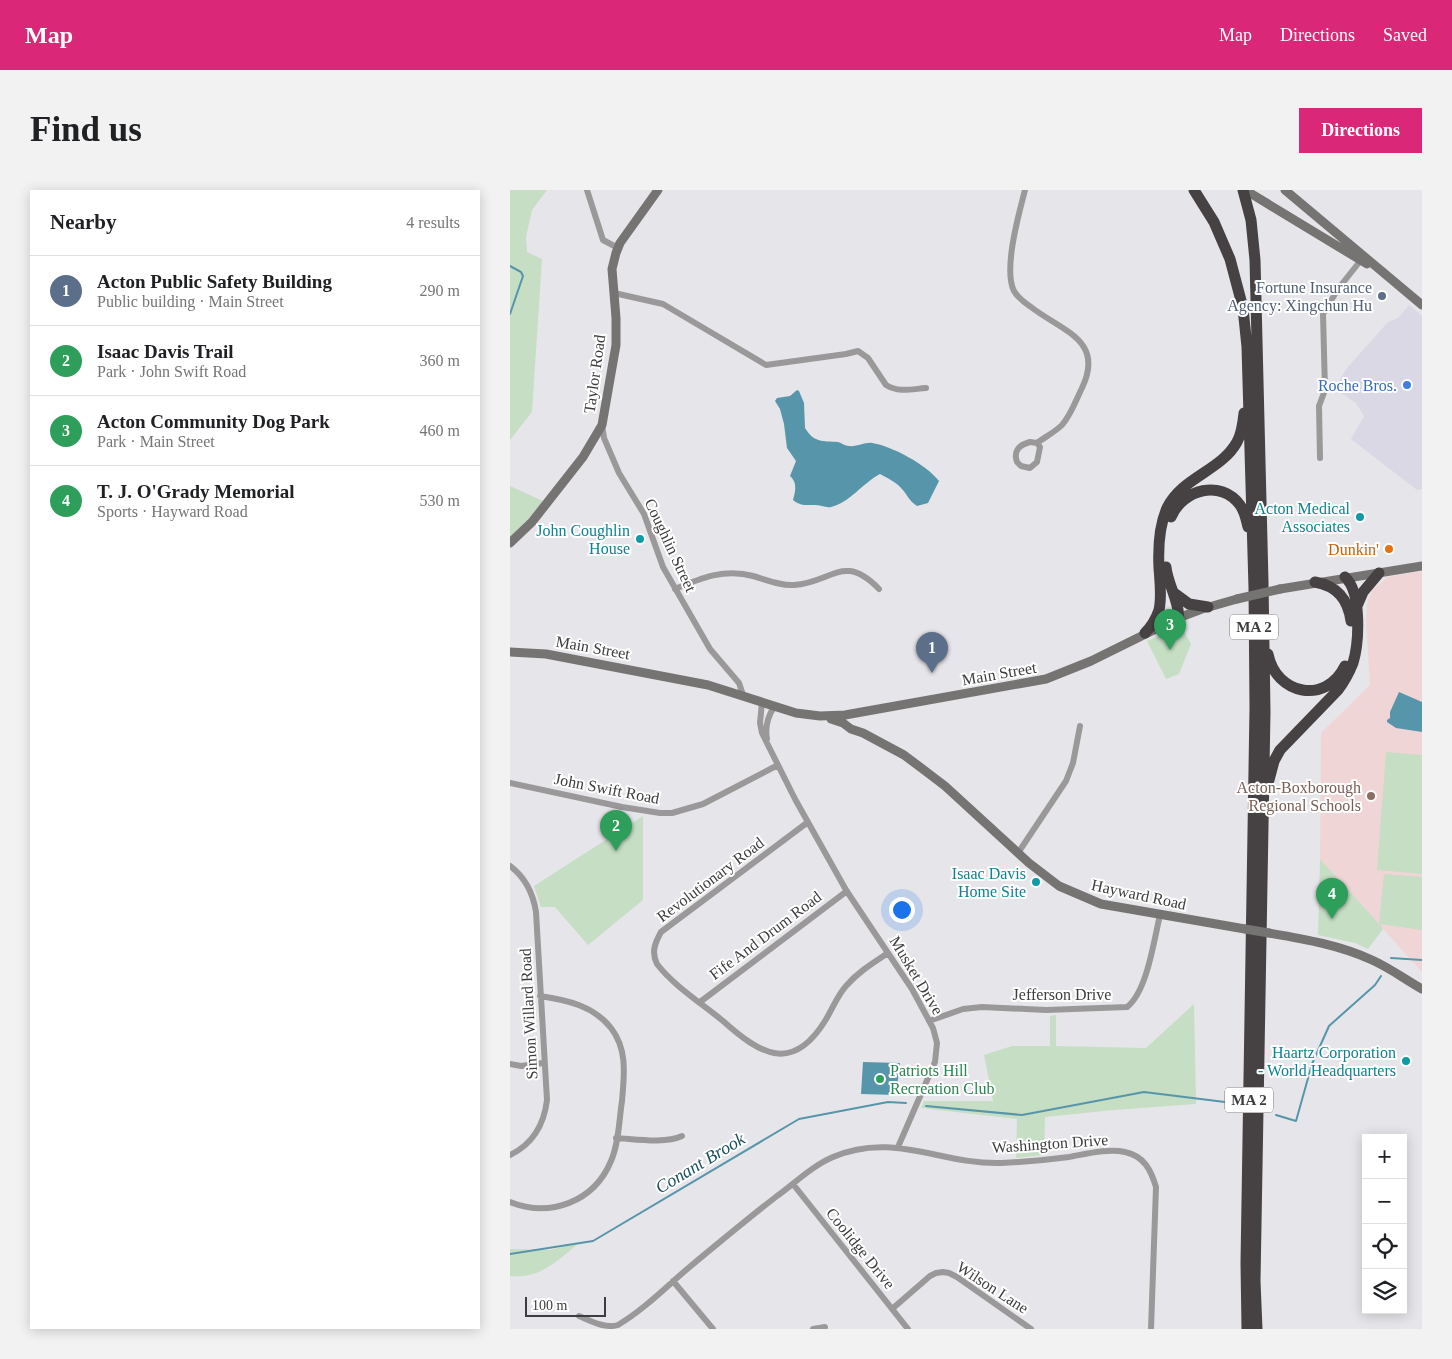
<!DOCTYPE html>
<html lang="en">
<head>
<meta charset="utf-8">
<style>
	body { margin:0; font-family:"Times New Roman",serif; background:#f2f2f2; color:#202124 }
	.controls { position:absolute; right:15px; bottom:15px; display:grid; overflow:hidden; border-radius:0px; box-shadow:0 2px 12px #0003 }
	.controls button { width:45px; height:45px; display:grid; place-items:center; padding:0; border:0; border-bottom:1px solid #e0e0e0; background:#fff; color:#202124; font:25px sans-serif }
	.scale { position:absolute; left:15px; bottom:12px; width:81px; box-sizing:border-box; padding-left:5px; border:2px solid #3d3d3e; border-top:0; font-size:14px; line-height:18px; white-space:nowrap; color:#3d3d3e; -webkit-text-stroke:4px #fff; paint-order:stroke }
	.you { position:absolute; left:391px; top:719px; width:18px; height:18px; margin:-12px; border:4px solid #fff; border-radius:50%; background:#1a73e8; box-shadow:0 0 0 8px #1a73e833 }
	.badge { display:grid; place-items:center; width:32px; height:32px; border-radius:50%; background:#db2777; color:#fff; font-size:16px; font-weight:700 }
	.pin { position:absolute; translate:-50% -41px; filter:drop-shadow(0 1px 2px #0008) }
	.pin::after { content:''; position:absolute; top:26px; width:18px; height:15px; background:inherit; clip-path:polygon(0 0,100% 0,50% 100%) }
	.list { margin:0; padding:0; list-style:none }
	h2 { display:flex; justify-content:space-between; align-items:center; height:65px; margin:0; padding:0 20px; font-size:21px }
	h2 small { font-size:16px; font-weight:400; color:#757577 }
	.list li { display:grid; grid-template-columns:32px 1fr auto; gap:15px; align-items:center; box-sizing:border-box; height:70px; padding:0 20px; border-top:1px solid #e0e0e0 }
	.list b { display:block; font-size:19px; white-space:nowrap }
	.list p { margin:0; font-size:16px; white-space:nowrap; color:#757577 }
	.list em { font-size:16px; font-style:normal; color:#757577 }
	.icon { flex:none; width:28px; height:28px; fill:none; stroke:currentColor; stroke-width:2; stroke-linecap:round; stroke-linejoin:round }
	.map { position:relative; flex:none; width:912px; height:1139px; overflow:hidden; border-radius:0px }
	header { display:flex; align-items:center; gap:30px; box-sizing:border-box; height:70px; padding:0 25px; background:#db2777; color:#fff }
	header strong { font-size:24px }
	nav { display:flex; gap:28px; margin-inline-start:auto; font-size:18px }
	.intro { display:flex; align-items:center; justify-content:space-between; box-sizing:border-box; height:120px; padding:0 30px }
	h1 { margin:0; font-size:35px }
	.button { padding:12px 22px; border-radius:0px; background:#db2777; color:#fff; font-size:18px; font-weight:700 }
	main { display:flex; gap:30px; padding:0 30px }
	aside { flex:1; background:#fff; border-radius:0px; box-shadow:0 2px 12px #0003 }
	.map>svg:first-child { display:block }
	.built { fill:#d9d8e4 }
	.education { fill:#f0d5d6 }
	.green { fill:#c5dec4 }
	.water { fill:#5795aa }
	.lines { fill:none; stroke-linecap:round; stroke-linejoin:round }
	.stream { stroke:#5795aa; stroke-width:2 }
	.street { stroke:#9a9899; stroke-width:6 }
	.secondary { stroke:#767373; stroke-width:9 }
	.highway { stroke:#464243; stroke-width:11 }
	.secondary-bridge { stroke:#767373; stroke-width:9 }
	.service-dot { fill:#5c6f8a; stroke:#fff; stroke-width:2 }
	.shop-dot { fill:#3f7fe0; stroke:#fff; stroke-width:2 }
	.culture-dot { fill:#0f9aa8; stroke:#fff; stroke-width:2 }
	.food-dot { fill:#e8710a; stroke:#fff; stroke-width:2 }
	.education-dot { fill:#8d6e63; stroke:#fff; stroke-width:2 }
	.leisure-dot { fill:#2e9e5b; stroke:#fff; stroke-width:2 }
	.labels { text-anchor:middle; stroke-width:4; stroke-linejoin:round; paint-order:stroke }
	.shield { fill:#fff; stroke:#777778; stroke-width:1 }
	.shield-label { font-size:15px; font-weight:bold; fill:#3d3d3e }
	.service-label { font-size:16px; fill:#4e5e75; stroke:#fff; text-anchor:end }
	.street-label { font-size:16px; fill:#3d3d3e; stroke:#fff }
	.shop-label { font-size:16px; fill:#366cbe; stroke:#fff; text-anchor:end }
	.culture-label { font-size:16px; fill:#0d838f; stroke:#fff; text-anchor:end }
	.food-label { font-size:16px; fill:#c56008; stroke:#fff; text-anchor:end }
	.education-label { font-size:16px; fill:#785e54; stroke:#fff; text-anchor:end }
	.leisure-label { font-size:16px; fill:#27864d; stroke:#fff; text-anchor:start }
	.water-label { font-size:18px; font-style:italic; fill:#1a4f5f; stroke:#fff }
</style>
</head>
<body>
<header>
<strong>Map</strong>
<nav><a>Map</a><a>Directions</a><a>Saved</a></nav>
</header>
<div class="intro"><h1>Find us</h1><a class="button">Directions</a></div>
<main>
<aside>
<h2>Nearby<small>4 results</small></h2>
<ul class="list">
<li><span class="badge" style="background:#5c6f8a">1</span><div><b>Acton Public Safety Building</b><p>Public building · Main Street</p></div><em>290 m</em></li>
<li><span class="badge" style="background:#2e9e5b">2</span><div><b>Isaac Davis Trail</b><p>Park · John Swift Road</p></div><em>360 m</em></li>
<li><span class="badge" style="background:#2e9e5b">3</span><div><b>Acton Community Dog Park</b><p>Park · Main Street</p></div><em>460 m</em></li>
<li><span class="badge" style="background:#2e9e5b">4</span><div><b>T. J. O'Grady Memorial</b><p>Sports · Hayward Road</p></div><em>530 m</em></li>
</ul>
</aside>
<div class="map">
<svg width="912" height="1139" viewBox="0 0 912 1139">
	<rect width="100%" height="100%" fill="#e6e6ea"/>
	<path class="built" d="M899,115L912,126V299L907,300L841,249L854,226L846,213L828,201V197L829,191L837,178L878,132L888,128Z"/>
	<path class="education" d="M912,381V782L810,669L811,543L860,495L856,431L857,412L863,399L878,387Z"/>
	<path class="green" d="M0,0H37L22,20L16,47L17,62L32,69L22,222L0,250Z
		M0,296L33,311L21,328L0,348Z
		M671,436L681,454L669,484L656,489L637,451Z
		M876,562L912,565V684L867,680Z
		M133,626V710L78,755L45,717H31L24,696Z
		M810,669L869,734L874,684L912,687V740L870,734L873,739L858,759L845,753L808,745Z
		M684,814L686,914L604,920L535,927L534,965L506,968L507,929L411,918L414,911H483L474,865L502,856H540V826L546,825V856L636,858Z
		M69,1053C47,1071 30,1089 0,1086V1059L40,1060Z"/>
	<path class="water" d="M287,200L289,201L294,213L295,238C304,253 313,251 328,252C332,253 335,256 339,256C347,257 355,252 362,253C382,256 417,275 429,291L418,313L407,316C398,310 398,305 391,298C386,292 377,288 370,284C353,293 339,313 321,317C316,318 310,315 305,315C296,315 290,316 283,310C285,302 288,293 280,286L286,271L277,258L274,234L270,219L265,211L267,208L280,206Z
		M889,502L912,512V542L886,538L877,532V530L880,528V522Z
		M353,872L390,873L386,905L351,904Z"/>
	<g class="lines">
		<path class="stream" d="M0,76L11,82L13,86L0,124
			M881,768L912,770
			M416,916L512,925L634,902L723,913
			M766,925L786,931L802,874L819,836L865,795L871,786
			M0,1064L83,1051L289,929L378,912L396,913"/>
		<path class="street" d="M77,0L93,50L108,58
			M515,0C509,23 493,80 504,101C508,108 515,113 521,117C552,141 595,150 572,198C566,210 561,225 552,235C545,242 535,247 527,253
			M104,103L153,114L256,175L336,164L348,161L358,168L376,195C389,203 402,199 416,198
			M92,235L94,248L109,283L134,324L153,377L200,459L229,493L233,505
			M520,252L527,253L530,257L527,272L520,278L511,276L507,272C503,261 509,255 520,252Z
			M810,268L809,216L815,200L813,124L828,99L851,70
			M165,399C191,388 215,378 243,386C257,390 270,396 284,395C322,393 333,362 369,399
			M252,512L250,533L252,543L285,609L336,700L402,799L423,838L427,853L425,872L388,957
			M257,549C255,537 258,526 264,517
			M0,593L112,617L150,623H162L193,614L268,575
			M298,632L151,742C145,753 141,762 147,774C164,796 191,813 213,831C250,864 282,884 315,831C322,820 327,806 336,796C348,782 363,773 378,763
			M508,663L556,591L563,573L570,536
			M0,676C16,688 23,703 26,722L37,910C34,935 23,954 0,965
			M190,812L337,701
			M419,831L453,819L472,817L536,820L617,817C637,802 644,750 650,725
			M0,874L11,876L33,873
			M106,948C125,949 155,954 172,946
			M283,994L398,1139
			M0,1012C40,1028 84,1012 101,971C109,953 109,930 112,911C114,886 118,860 101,838C84,816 57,810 30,806
			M163,1091L203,1139
			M382,1119L420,1086L426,1083L433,1082L439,1083L447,1087L521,1139
			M69,1126C81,1131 95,1139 108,1135C133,1120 154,1099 176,1080C206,1055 236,1030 267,1006C285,993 302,976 323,967C383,941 432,975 491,973C513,972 537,970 559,967C576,964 598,958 615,962C634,966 641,980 646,997L641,1139
			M303,1139L315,1137"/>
		<path class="secondary" d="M735,0L857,74
			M775,0L912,115
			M0,353L22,332L73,267L92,235L106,155V128L102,79L106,63L110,53L148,0
			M770,399L912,376
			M0,462L36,464L198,495L286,523L310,526L335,525L536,489L581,471L668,428L692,419L727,409
			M321,529L333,533L341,539L353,543L394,565L414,580L435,596L519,673L549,696L591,714L735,739
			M759,743C794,749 830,755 862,770C880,778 896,790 912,799"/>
		<path class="highway" d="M684,0L704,32L720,69L733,118L737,157L744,398L745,518L736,1073L737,1139
			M733,0L741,30L745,70L753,392L755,522L745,1091L747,1139
			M661,327C673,299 711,289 730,315C735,322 736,329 738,337
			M656,377C657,392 671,416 668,428
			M805,392C827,396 838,409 841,431
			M664,403L679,414L698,417
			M847,416L853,402L869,383
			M635,443C641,437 646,429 649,420C652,407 650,392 649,378C648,358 649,336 657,318C672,287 711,281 727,252C732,243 733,233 734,223
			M758,464C766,505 816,515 835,476
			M759,590L764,571L770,560L828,500C834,492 839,483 843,473C849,453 852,402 835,387"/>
		<path class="secondary-bridge" d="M727,409L770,399
			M735,739L759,743"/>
	</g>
	<circle class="service-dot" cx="872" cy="106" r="5"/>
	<circle class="shop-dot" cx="897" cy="195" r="5"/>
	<g class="culture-dot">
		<circle cx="850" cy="327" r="5"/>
		<circle cx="130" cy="349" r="5"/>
		<circle cx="526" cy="692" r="5"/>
		<circle cx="896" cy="871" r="5"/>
	</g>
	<circle class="food-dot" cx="879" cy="359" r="5"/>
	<circle class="education-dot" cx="861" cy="606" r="5"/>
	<circle class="leisure-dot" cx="370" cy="889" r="5"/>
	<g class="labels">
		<g class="shield">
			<rect x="720" y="424.5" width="48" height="25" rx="4"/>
			<rect x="715" y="897.5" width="48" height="25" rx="4"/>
		</g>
		<g class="shield-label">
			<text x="744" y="442">MA 2</text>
			<text x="739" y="915">MA 2</text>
		</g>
		<g class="service-label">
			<text x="862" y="103">Fortune Insurance<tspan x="862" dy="18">Agency: Xingchun Hu</tspan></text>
		</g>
		<g class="street-label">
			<text transform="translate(84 184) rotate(-82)" y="6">Taylor Road</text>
			<text transform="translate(161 355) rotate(65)" y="6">Coughlin Street</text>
			<text transform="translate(83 457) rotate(10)" y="6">Main Street</text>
			<text transform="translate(489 483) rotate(-10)" y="6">Main Street</text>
			<text transform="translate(97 598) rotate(11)" y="6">John Swift Road</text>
			<text transform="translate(200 689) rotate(-37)" y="6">Revolutionary Road</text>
			<text transform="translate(629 704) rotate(12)" y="6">Hayward Road</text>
			<text transform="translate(255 745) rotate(-37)" y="6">Fife And Drum Road</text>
			<text transform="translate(407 785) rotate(59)" y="6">Musket Drive</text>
			<text x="552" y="810">Jefferson Drive</text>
			<text transform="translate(18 824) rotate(-93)" y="6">Simon Willard Road</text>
			<text transform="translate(540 953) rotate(-4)" y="6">Washington Drive</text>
			<text transform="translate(351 1058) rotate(51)" y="6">Coolidge Drive</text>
			<text transform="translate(483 1097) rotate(33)" y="6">Wilson Lane</text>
		</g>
		<g class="shop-label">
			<text x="887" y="201">Roche Bros.</text>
		</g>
		<g class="culture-label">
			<text x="840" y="324">Acton Medical<tspan x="840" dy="18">Associates</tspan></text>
			<text x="120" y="346">John Coughlin<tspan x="120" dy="18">House</tspan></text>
			<text x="516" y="689">Isaac Davis<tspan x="516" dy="18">Home Site</tspan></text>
			<text x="886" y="868">Haartz Corporation<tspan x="886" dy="18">- World Headquarters</tspan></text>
		</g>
		<g class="food-label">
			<text x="869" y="365">Dunkin'</text>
		</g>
		<g class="education-label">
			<text x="851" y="603">Acton-Boxborough<tspan x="851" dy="18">Regional Schools</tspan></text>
		</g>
		<g class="leisure-label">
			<text x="380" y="886">Patriots Hill<tspan x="380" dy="18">Recreation Club</tspan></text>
		</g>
		<g class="water-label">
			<text transform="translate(190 973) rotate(-31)" y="6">Conant Brook</text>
		</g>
	</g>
</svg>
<div class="controls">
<button>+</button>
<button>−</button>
<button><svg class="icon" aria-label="locate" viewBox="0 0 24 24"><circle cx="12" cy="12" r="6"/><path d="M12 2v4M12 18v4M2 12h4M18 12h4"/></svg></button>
<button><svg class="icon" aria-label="layers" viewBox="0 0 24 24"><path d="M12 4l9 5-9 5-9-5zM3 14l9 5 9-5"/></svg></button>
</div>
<div class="scale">100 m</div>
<div class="you"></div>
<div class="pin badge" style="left:422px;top:483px;background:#5c6f8a">1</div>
<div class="pin badge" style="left:106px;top:661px;background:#2e9e5b">2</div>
<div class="pin badge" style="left:660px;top:460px;background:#2e9e5b">3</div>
<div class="pin badge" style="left:822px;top:729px;background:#2e9e5b">4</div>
</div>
</main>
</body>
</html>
